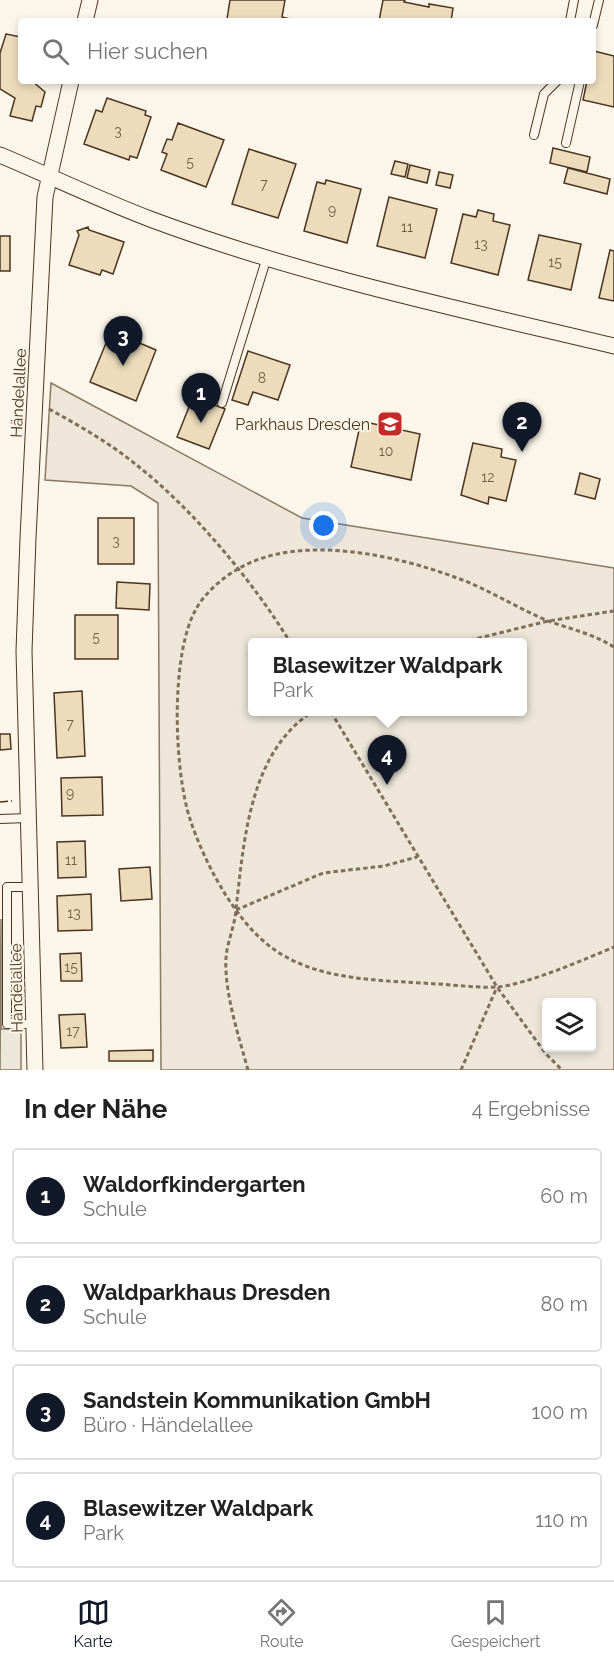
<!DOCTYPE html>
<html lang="de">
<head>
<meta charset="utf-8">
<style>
	body { margin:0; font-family:Raleway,sans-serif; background:#f2f2f2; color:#222 }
	.controls { position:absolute; right:18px; bottom:18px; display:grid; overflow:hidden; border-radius:6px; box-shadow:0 3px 9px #0003 }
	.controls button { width:54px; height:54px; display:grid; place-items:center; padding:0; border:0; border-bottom:2px solid #e0e0e0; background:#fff; color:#222; font:30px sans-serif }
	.you { position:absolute; left:324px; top:526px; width:21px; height:21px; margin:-15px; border:4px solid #fff; border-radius:50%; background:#1a73e8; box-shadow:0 0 0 9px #1a73e833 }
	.badge { display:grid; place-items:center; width:39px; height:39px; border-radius:50%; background:#111827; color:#fff; font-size:20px; font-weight:700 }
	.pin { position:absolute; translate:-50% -50px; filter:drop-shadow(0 2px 3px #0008) }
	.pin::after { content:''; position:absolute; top:32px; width:21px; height:18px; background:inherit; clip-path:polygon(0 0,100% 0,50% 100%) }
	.popup { position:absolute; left:248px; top:638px; width:279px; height:78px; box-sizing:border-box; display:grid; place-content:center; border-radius:6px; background:#fff; filter:drop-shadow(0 2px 4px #0005); font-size:20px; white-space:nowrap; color:#767676 }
	.popup b { font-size:22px; color:#222 }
	.popup::after { content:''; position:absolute; left:50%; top:100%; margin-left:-12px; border:12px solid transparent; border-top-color:#fff }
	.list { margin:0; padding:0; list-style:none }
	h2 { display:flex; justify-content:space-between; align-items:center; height:78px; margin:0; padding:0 24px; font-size:26px }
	h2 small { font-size:20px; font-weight:400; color:#767676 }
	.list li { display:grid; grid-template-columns:39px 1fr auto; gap:18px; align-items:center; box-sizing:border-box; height:96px; margin:0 12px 12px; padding:0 12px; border:2px solid #e0e0e0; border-radius:6px }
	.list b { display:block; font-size:22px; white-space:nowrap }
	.list p { margin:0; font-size:20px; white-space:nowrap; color:#767676 }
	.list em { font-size:20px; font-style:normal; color:#767676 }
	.icon { flex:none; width:33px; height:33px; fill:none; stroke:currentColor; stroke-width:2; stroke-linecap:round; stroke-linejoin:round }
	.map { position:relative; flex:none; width:614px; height:1070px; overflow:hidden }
	.search { position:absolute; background:#fff; box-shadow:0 3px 9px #0003; left:18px; right:18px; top:18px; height:66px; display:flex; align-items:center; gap:15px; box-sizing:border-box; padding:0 21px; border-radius:6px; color:#767676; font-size:22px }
	.sheet { height:510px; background:#fff }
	nav { display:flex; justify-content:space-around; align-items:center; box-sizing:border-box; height:84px; border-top:2px solid #e0e0e0; background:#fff; font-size:16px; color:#767676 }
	nav a { display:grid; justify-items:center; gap:3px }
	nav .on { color:#111827 }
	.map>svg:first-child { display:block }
	.green { fill:#ede6d9; stroke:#887966; stroke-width:1.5; fill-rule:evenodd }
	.parking { fill:#ede7d9; stroke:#887966; stroke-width:1.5 }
	.building { fill:#ecdcbc; stroke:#4a3520; stroke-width:1.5 }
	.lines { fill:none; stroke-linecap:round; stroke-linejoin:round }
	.lane-casing { stroke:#4a3520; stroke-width:10 }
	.street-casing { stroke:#4a3520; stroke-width:17 }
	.path { stroke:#7f6f5c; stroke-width:3; stroke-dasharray:4.5 3; stroke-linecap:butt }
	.lane { stroke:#fbf6e9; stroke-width:8 }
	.street { stroke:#fbf6e9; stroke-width:15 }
	.fence { stroke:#4a3520; stroke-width:1.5; stroke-dasharray:8 3; stroke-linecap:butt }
	.labels { text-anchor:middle; stroke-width:4.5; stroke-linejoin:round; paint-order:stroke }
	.number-label { font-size:14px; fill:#725f47 }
	.street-label { font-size:16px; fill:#4a3520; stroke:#fbf6e9 }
	.poi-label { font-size:16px; fill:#4a3520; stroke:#fbf6e9; text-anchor:end }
</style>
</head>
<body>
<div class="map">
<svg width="614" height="1070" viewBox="0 0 614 1070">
	<rect width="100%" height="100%" fill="#fbf6e9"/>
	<path class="green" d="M51,383L302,518L614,568V1070H161L158,503L131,486L45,480ZM252,642H522V712H252ZM546,1002H592V1048H546Z"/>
	<path class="parking" d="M1,919V1029H21V1070H0Z"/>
	<path class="building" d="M230,0H285L282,17L290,19L289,21L227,19Z
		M383,0H405L404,2L429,7V4L453,8L451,21H379Z
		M6,34L21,37V81H32L45,92L41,107L36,106L32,121L10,116L15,98L0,89V53Z
		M594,51L614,56V107L583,100L587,81H593Z
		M107,98L146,111L145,115L151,117L137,158L130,156L129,160L84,144L96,110L102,112Z
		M178,123L224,140L206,187L161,170L167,154L162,152L167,139L172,140Z
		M553,148L590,157L587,172L550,163Z
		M249,149L296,164L278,218L232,204Z
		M395,161L408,164L405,177L391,174Z
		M410,165L430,170L427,183L407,178Z
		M568,168L610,179L607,194L564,183Z
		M439,172L453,175L450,188L436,185Z
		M326,180L361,189L347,243L304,231L317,182L325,184Z
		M389,197L437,209L425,258L377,246Z
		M478,210L494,214L493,221L510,225L498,275L451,263L463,214L476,217Z
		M88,227L89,230L124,242L113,274L102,270L100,275L69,265L79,235L77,231Z
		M539,235L581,244L571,290L528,280Z
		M0,236H10V271H0Z
		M610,250L614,251V301L599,298Z
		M111,331L156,350L136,401L90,382Z
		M248,351L290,365L278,400L253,392L248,405L232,400Z
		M193,397L225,409L209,449L177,437Z
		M361,421L420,434L411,480L351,467Z
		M473,443L502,449L501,457L516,460L506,501L489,497L488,504L461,495Z
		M580,473L600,479L595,499L575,494Z
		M98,518H134V564H98Z
		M117,582L150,584L149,610L116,608Z
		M75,615H118V659H75Z
		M82,691L85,756L57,758L54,693Z
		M0,734H10L11,749L0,750Z
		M102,777L103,815L62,816L61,778Z
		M85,841L86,877L58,878L57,842Z
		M150,867L152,899L121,901L119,869Z
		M91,894L92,930L58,931L57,896Z
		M81,953L82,981H61L60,954Z
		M85,1014L87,1047L61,1048L59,1015Z
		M153,1050V1061H109V1051Z"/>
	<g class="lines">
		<g class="lane-casing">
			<path id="lane" d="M570,21L574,0
				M593,25L599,0
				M534,135L544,94L557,81
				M566,143L580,81
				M222,403L267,257
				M0,819L28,818
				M32,887H7V1024H34"/>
		</g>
		<g class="street-casing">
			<path id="street" d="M85,21L90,0
				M0,155C50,176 100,200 150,219C300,275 459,309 614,346
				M35,1070L24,651L28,538L45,197L71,81"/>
		</g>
		<path class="path" d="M49,409C78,425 108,442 134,463C192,508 252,580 290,642
			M463,642L548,621L614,611
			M614,647C593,634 571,629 548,621C517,608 488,589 457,578C396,555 298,533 238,569C222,578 205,593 196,609C170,655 174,770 190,819C204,862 235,921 272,948C318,982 383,980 437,984C457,985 477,988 497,987C525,985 586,959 614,947
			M331,712L497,987L546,1054L562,1070
			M236,910L323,873L384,866L417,857
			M248,1070C239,1037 224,992 226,958C227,942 235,926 236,909C244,841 249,753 312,712
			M461,1070L497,987"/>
		<use href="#lane" class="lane"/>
		<use href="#street" class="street"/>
		<path class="fence" d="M0,802L12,801"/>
	</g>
	<defs>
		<g id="school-square" transform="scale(1.35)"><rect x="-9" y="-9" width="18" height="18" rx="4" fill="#c62828" stroke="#fbf6e9"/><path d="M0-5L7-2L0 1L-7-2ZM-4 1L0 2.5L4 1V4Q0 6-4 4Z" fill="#fff"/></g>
	</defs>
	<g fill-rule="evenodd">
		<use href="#school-square" x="390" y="424"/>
	</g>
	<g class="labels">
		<g class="number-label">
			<text x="118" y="136">3</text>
			<text x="190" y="167">5</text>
			<text x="264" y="189">7</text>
			<text x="332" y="215">9</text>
			<text x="407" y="232">11</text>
			<text x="481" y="249">13</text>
			<text x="555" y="267">15</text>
			<text x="262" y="383">8</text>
			<text x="386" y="456">10</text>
			<text x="488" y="482">12</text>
			<text x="116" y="546">3</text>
			<text x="96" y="642">5</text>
			<text x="70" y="729">7</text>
			<text x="70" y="798">9</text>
			<text x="71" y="865">11</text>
			<text x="74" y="918">13</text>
			<text x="71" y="972">15</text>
			<text x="73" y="1036">17</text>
		</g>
		<g class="street-label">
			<text transform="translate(18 393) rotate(-87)" y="6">Händelallee</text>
			<text transform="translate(16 988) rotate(-91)" y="6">Händelallee</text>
		</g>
		<g class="poi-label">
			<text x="370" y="430">Parkhaus Dresden</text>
		</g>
	</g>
</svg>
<div class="controls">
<button><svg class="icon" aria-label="layers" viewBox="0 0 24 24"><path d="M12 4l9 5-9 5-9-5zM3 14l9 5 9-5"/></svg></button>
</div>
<div class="you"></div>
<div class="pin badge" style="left:201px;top:423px">1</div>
<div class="pin badge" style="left:522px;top:452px">2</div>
<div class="pin badge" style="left:123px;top:366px">3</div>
<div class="pin badge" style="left:387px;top:785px">4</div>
<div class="popup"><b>Blasewitzer Waldpark</b>Park</div>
<div class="search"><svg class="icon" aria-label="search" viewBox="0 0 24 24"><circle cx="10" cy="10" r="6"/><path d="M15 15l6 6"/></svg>Hier suchen</div>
</div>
<section class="sheet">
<h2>In der Nähe<small>4 Ergebnisse</small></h2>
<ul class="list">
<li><span class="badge">1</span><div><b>Waldorfkindergarten</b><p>Schule</p></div><em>60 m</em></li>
<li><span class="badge">2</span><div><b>Waldparkhaus Dresden</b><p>Schule</p></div><em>80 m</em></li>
<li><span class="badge">3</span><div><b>Sandstein Kommunikation GmbH</b><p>Büro · Händelallee</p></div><em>100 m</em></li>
<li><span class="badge">4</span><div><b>Blasewitzer Waldpark</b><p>Park</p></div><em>110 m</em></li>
</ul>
</section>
<nav>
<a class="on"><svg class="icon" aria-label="map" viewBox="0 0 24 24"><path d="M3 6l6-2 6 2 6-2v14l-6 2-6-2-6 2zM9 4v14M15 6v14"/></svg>Karte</a>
<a><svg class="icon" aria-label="directions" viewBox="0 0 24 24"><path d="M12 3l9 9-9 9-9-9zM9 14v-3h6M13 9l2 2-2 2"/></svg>Route</a>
<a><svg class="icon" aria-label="saved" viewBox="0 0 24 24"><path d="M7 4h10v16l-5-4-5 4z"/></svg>Gespeichert</a>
</nav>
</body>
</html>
